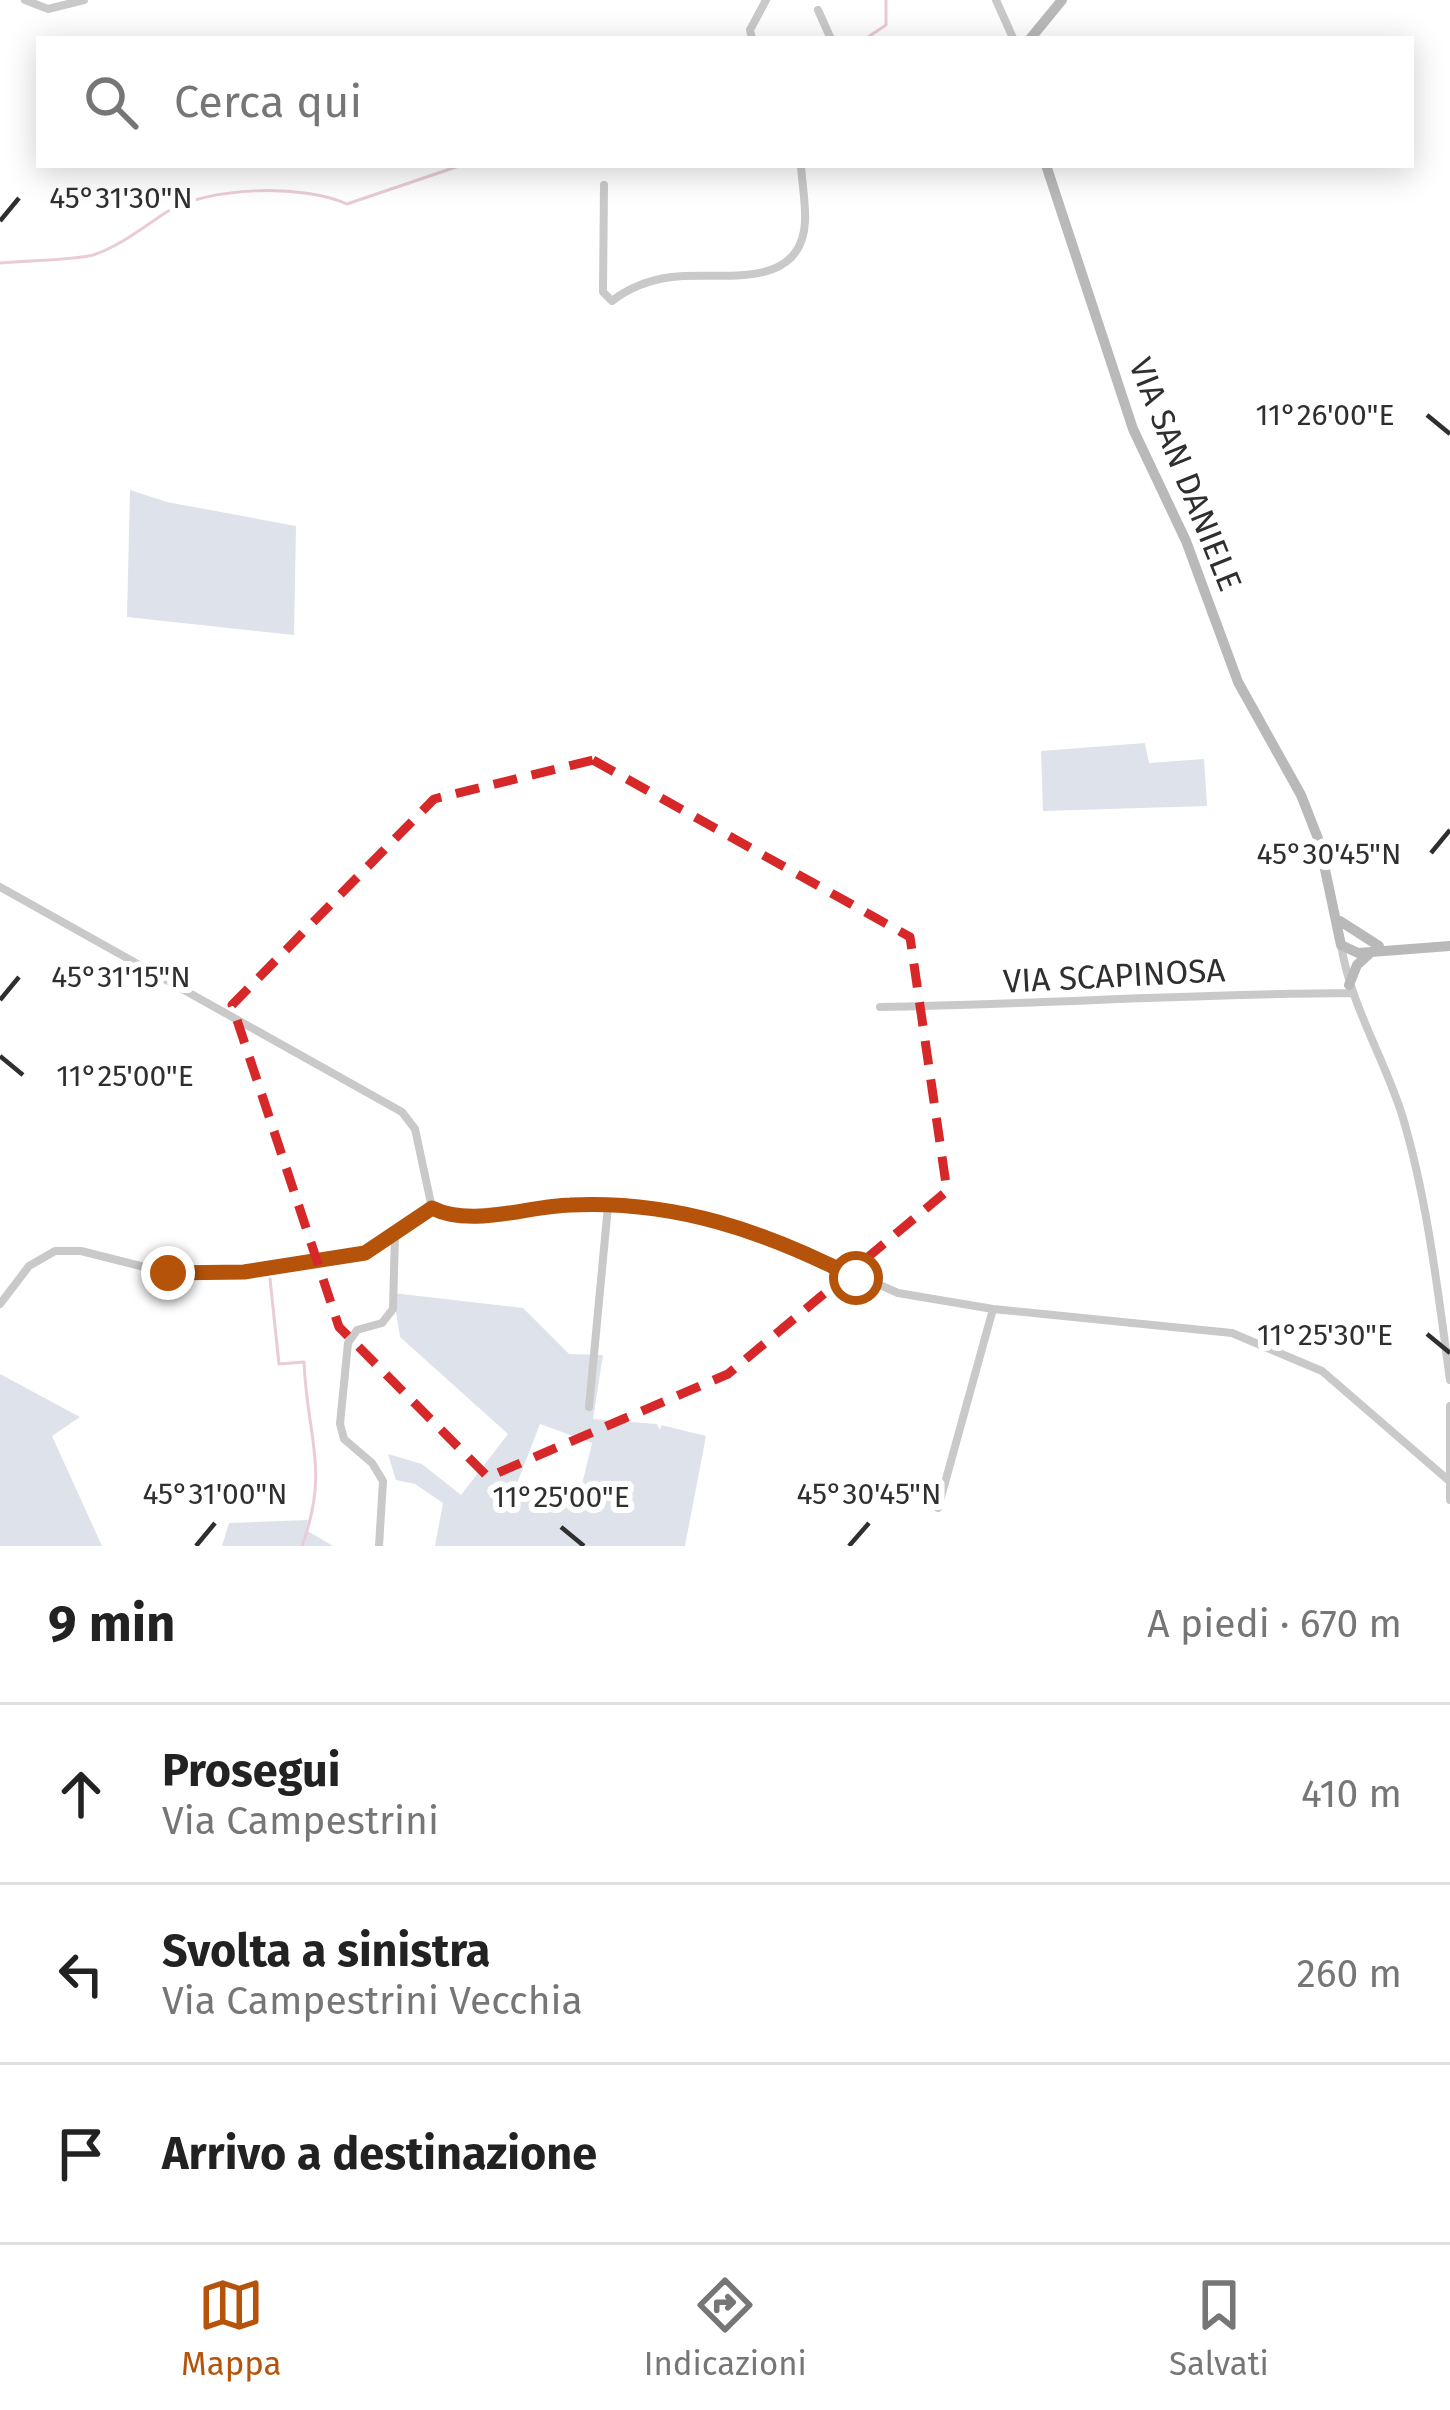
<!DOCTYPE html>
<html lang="it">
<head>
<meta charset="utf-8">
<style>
	body { margin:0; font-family:"Fira Sans",sans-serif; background:#f2f2f2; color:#222 }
	.stop { position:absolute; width:36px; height:36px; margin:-27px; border:9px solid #b45309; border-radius:50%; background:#fff }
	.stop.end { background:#b45309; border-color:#fff; box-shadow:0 3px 12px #0008 }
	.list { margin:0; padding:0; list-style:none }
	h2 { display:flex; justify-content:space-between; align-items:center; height:156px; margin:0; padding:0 48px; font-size:51px }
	h2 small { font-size:39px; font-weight:400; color:#767676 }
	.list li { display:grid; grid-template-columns:78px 1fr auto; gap:36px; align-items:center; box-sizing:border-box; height:180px; padding:0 48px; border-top:3px solid #e0e0e0 }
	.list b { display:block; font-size:45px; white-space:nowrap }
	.list p { margin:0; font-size:39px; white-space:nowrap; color:#767676 }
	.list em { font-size:39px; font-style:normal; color:#767676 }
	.icon { flex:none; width:66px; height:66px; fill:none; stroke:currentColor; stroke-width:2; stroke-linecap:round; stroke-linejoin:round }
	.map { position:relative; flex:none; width:1450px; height:1546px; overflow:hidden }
	.search { position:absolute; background:#fff; box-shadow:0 6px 30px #0003; left:36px; right:36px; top:36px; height:132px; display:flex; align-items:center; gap:30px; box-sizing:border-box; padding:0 42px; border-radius:0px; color:#767676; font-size:45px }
	.sheet { height:696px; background:#fff }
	nav { display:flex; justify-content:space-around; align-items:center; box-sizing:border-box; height:168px; border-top:3px solid #e0e0e0; background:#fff; font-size:33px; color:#767676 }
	nav a { display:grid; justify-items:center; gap:6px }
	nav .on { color:#b45309 }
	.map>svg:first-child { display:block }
	.green { fill:#dee2eb; fill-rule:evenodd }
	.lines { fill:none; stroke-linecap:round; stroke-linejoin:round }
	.stream { stroke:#e9ccd7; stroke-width:3 }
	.street { stroke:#c9c9c9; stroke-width:8 }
	.secondary { stroke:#b9b9b9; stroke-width:10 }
	.route { stroke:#b45309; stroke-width:15 }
	.marked { fill:none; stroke:#d62828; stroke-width:9; stroke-dasharray:24 15; stroke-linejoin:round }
	.ticks { fill:none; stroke:#2f2f2f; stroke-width:4.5 }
	.labels { text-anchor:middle; stroke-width:12; stroke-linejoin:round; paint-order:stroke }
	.street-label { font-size:33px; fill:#2f2f2f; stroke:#fff }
	.ticks-label { font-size:30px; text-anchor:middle; fill:#2f2f2f; stroke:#fff; stroke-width:12; stroke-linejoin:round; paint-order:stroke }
</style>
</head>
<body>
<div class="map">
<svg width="1450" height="1546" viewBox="0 0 1450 1546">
	<rect width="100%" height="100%" fill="#fff"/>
	<path class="green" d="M130,490L167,502L296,526L294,635L127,617Z
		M1145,743L1149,763L1204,759L1207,806L1043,811L1041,751Z
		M393,1293L523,1308L569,1354L603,1355L593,1419L657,1424L660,1430L661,1425L706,1436L685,1546H435L443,1503L415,1484L396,1480L388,1454L422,1464L461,1495L508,1434L400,1337ZM540,1424L592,1443L576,1509L516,1486Z
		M0,1374L80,1417L52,1436L102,1546H0Z
		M308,1520L306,1530L333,1546H222L229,1523Z"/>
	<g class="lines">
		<path class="stream" d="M865,39L886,25V0
			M0,263C22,261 75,260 93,255C118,247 144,227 165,213C206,186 305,184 347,204L462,165
			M270,1279L279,1364L304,1362C307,1438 330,1469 302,1546"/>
		<path class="street" d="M25,0L48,9L84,0
			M996,0L1013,38
			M818,10L831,39
			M752,39L750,30L766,0
			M604,185L603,292L612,301C630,287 648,280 672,277C717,271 801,293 805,222C806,204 802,184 801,165
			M0,887L402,1112L415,1129L432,1208
			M1341,945C1351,1007 1385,1059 1403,1118C1428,1203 1438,1293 1450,1380
			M880,1007C1037,1004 1193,994 1351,993
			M432,1208L453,1215L570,1204L687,1213L776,1239L898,1293L993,1309L1232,1333L1322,1371L1447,1479
			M0,1304L29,1266L55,1251H81L168,1273L244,1272L365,1253L432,1208
			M1450,1406V1500
			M589,1407L608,1206
			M938,1508L993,1309
			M379,1546L383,1481L372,1463L344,1439L340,1424L348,1343L357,1330L382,1323L393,1309L395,1235"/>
		<path class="secondary" d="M1030,39L1062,0
			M1046,165L1133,429L1186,541L1238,682L1301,795L1319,841L1341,945
			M1340,921L1379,946
			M1341,945L1358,953L1450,946
			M1349,985L1357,965L1369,954"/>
	</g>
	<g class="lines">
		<path class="route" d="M168,1273L244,1272L365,1253L432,1208C472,1228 528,1206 570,1205C674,1200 765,1231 856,1278"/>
	</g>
	<path class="marked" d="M593,760L910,937L947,1191L728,1374L488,1477L339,1327L232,1005L434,799Z"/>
	<path class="ticks" d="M0,221L19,198M1427,415L1450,434M1431,853L1450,830M0,1000L19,977M0,1056L23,1075M1427,1334L1450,1353M561,1527L584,1546M196,1546L215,1523M849,1546L869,1523"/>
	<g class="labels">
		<g class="street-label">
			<text transform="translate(1186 474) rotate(68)" y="12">VIA SAN DANIELE</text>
			<text transform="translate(1114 975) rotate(-3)" y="12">VIA SCAPINOSA</text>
		</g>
	</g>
	<g class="ticks-label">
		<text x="121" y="208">45°31'30"N</text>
		<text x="1325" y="425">11°26'00"E</text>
		<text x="1329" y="864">45°30'45"N</text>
		<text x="121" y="987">45°31'15"N</text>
		<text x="125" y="1086">11°25'00"E</text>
		<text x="1325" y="1345">11°25'30"E</text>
		<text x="215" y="1504">45°31'00"N</text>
		<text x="869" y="1504">45°30'45"N</text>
		<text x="561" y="1507">11°25'00"E</text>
	</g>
</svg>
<div class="stop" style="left:856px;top:1278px"></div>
<div class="stop end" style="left:168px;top:1273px"></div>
<div class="search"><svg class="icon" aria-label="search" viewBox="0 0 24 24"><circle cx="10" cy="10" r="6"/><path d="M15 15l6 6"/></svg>Cerca qui</div>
</div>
<section class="sheet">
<h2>9 min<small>A piedi · 670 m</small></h2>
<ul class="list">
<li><svg class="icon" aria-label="ahead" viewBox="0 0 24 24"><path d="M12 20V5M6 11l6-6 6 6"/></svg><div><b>Prosegui</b><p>Via Campestrini</p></div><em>410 m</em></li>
<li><svg class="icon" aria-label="left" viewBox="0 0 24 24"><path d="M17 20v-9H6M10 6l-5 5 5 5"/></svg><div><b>Svolta a sinistra</b><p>Via Campestrini Vecchia</p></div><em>260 m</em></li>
<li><svg class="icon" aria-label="arrive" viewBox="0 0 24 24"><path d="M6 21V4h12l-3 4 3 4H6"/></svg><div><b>Arrivo a destinazione</b></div></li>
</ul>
</section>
<nav>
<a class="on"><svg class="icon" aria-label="map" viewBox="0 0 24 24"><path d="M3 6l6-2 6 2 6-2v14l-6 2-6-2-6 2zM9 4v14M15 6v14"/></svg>Mappa</a>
<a><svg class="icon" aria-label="directions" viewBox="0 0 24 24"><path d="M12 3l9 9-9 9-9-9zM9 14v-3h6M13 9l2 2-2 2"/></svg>Indicazioni</a>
<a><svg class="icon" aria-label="saved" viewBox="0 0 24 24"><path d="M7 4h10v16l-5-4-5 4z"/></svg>Salvati</a>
</nav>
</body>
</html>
